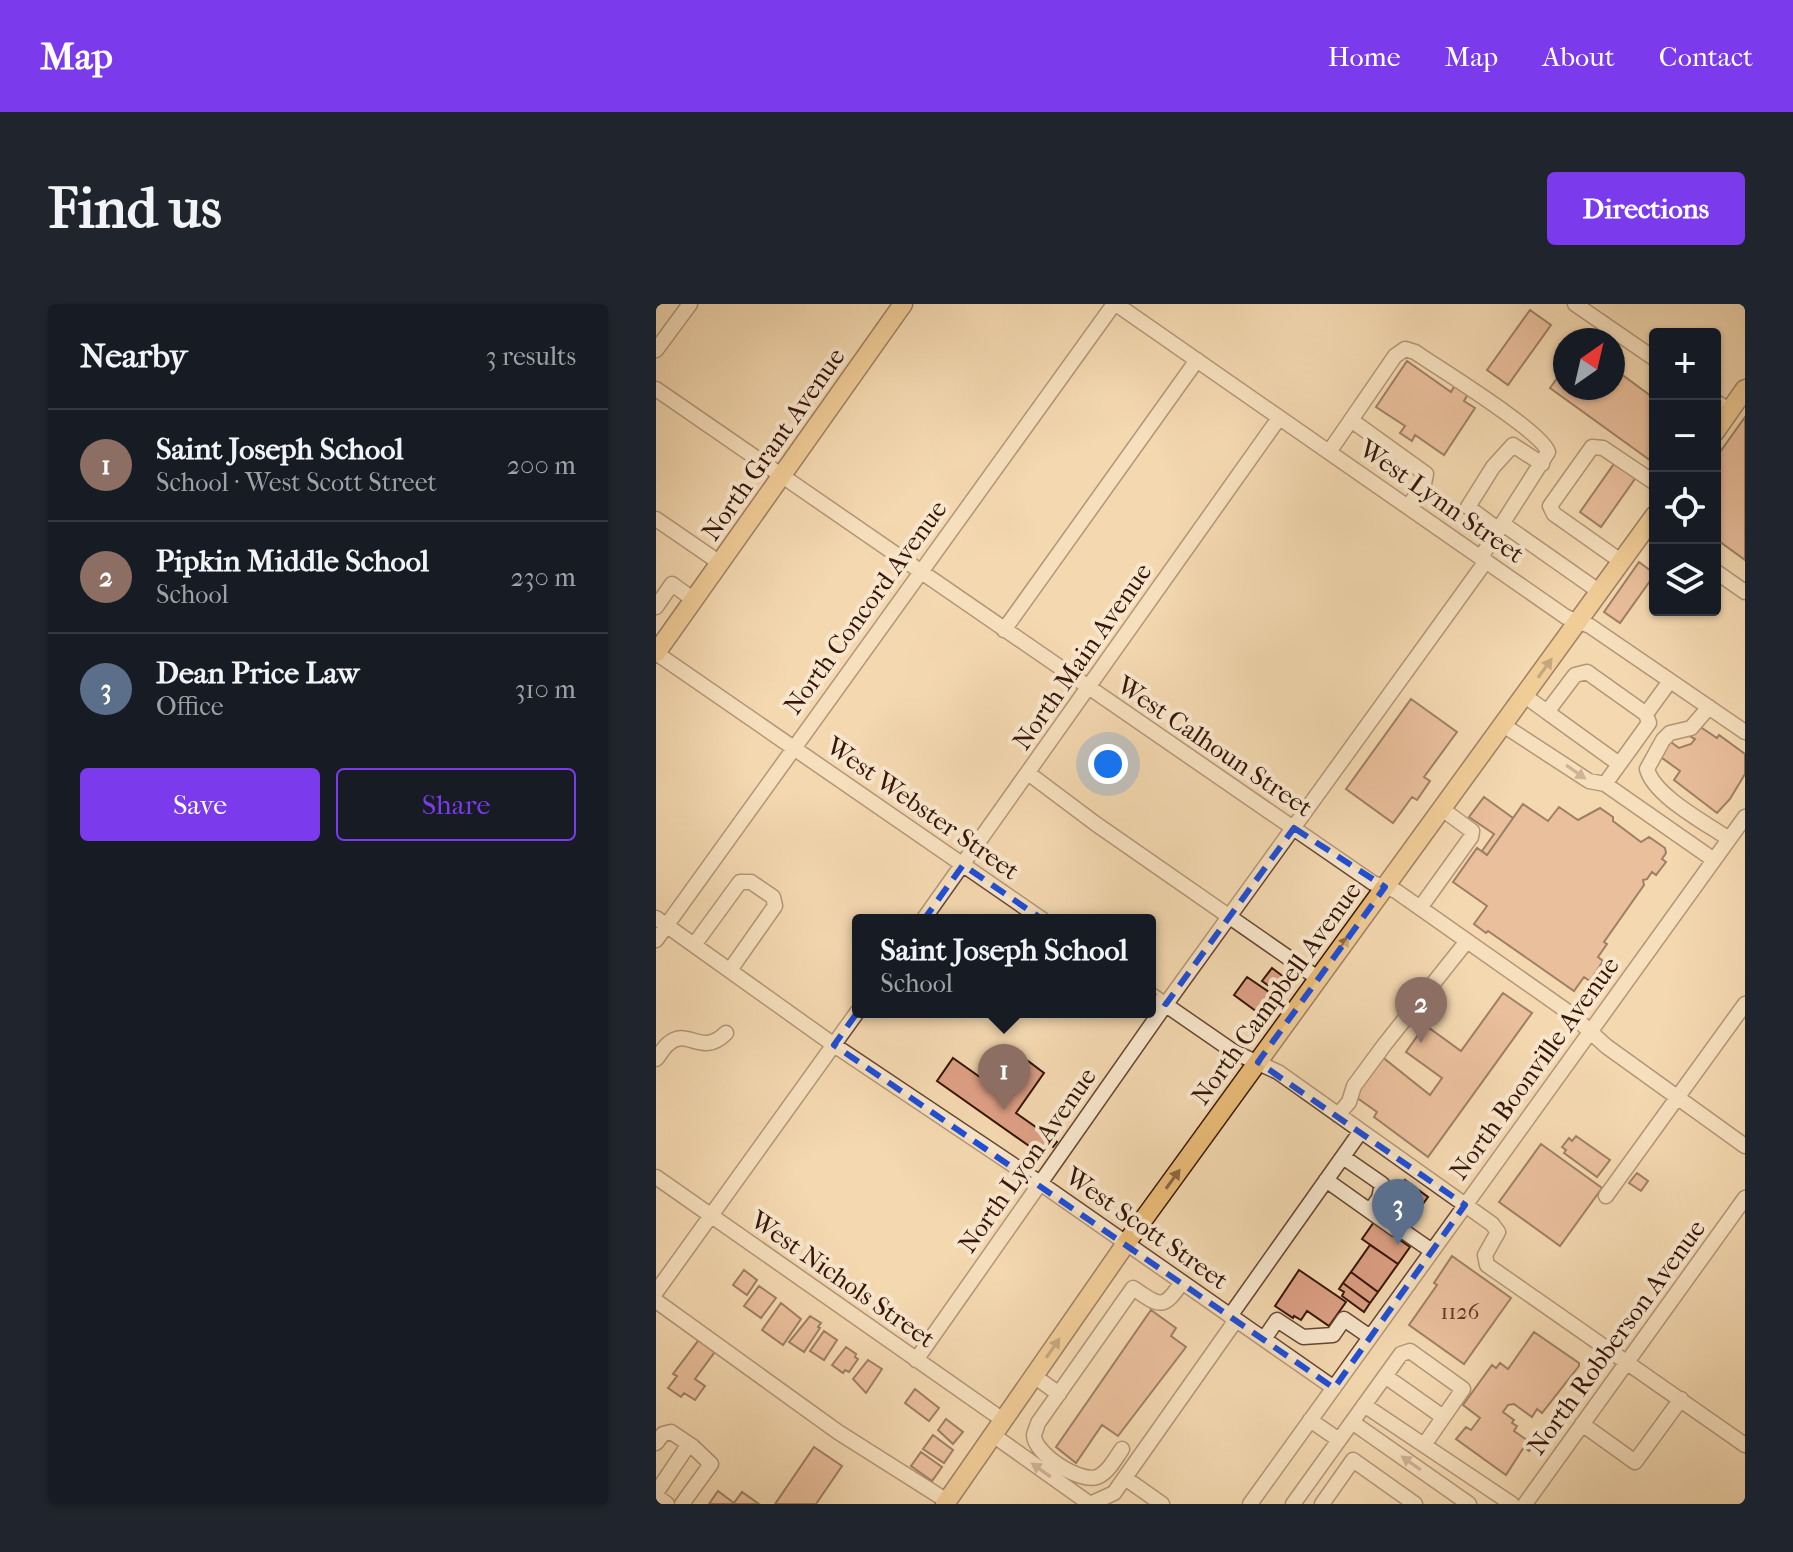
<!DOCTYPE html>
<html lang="en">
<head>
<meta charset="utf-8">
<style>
	body { margin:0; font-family:"IM FELL French Canon",serif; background:#20242c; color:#f1f3f6 }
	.controls { position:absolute; right:24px; top:24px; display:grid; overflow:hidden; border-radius:8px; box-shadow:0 2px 6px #0004 }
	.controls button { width:72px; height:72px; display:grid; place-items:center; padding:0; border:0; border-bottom:2px solid #363941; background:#171b24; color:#f1f3f6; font:40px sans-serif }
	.compass { position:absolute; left:897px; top:24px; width:72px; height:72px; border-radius:50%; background:#171b24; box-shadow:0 2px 6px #0004; rotate:34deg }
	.you { position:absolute; left:452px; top:460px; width:28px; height:28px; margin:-20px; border:6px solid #fff; border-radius:50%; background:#1a73e8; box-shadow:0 0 0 12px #1a73e833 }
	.badge { display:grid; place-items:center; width:52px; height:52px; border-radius:50%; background:#7c3aed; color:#fff; font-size:26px; font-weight:700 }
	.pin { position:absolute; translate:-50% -66px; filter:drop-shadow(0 2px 4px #0008) }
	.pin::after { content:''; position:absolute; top:42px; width:28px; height:24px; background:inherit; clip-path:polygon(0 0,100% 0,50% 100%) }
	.popup { position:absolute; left:196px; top:610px; width:304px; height:104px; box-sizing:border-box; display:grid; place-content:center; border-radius:8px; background:#171b24; filter:drop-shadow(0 2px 6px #0005); font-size:26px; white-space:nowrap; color:#9ea1a6 }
	.popup b { font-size:30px; color:#f1f3f6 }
	.popup::after { content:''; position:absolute; left:50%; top:100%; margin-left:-16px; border:16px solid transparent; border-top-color:#171b24 }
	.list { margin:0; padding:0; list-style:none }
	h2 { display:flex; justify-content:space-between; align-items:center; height:104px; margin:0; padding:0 32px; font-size:34px }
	h2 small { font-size:26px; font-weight:400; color:#9ea1a6 }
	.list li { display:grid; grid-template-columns:52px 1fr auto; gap:24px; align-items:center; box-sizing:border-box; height:112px; padding:0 32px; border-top:2px solid #363941 }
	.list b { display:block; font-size:30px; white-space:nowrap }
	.list p { margin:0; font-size:26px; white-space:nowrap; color:#9ea1a6 }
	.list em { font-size:26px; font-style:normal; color:#9ea1a6 }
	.actions { display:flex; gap:16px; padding:24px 32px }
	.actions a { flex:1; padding:18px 0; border:2px solid #7c3aed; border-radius:8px; text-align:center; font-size:28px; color:#7c3aed }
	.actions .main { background:#7c3aed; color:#fff }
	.icon { flex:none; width:44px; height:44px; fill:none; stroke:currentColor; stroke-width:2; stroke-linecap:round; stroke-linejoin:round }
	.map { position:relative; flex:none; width:1089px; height:1200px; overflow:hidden; border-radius:8px }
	header { display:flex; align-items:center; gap:48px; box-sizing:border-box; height:112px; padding:0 40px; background:#7c3aed; color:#fff }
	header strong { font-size:38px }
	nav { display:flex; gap:44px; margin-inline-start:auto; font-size:28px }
	.intro { display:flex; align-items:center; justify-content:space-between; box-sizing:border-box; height:192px; padding:0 48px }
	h1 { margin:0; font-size:56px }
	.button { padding:20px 36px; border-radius:8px; background:#7c3aed; color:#fff; font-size:28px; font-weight:700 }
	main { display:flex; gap:48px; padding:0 48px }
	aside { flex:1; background:#171b24; border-radius:8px; box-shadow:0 2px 6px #0004 }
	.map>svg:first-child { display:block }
	.building { fill:#dd9f84; stroke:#351509; stroke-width:2 }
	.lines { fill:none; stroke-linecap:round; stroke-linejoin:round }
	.minor-casing { stroke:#654633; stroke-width:17 }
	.major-casing { stroke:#351509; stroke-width:21 }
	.minor { stroke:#f8e6cc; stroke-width:14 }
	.major { stroke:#eabc78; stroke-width:18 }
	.oneway { fill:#906840 }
	.oneway2 { fill:#a08874 }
	.marked { fill:none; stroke:#1d4ed8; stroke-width:6; stroke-dasharray:16 10; stroke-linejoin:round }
	.labels { text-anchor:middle; stroke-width:8; stroke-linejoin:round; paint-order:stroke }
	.number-label { font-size:22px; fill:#5f3828 }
	.street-label { font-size:26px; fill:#351509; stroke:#f8e6cc }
</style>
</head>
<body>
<header>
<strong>Map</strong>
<nav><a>Home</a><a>Map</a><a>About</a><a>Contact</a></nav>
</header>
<div class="intro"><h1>Find us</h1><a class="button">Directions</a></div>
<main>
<aside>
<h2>Nearby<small>3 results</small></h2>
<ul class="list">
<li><span class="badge" style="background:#8d6e63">1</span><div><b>Saint Joseph School</b><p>School · West Scott Street</p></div><em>200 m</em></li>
<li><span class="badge" style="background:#8d6e63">2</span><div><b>Pipkin Middle School</b><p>School</p></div><em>230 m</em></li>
<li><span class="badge" style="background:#5c6f8a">3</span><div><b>Dean Price Law</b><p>Office</p></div><em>310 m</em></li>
</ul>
<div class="actions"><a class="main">Save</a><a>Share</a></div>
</aside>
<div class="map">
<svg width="1089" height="1200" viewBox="0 0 1089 1200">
	<rect width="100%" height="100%" fill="#f4d8b0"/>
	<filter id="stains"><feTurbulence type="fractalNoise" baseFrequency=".0025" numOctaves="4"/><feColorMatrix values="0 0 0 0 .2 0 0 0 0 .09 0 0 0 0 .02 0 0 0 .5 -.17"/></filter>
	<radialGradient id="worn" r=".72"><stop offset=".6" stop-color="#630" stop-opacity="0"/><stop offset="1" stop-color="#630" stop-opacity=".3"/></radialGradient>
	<path class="building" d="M874,6L895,21L852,81L831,66Z
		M909,53V84H957V64L999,95V152L995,157L894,84L908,65L903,62Z
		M751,57L795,88L799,81L812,90L808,97L819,104L788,151L759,131L756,137L744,129L749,122L720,103Z
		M1089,113V256L1060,235L1059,237V155Z
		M960,157L981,172L945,223L924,208Z
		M983,258L999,270L964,319L948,308Z
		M755,395L801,428L768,473L774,477L761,496L756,493L737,519L690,485Z
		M1043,422L1061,434L1063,431L1089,450V470L1074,495L1061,509L1018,476L1024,467L1002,451L1012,436L1023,444L1035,440L1039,435L1035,433Z
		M828,493L857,514L831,551L826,547L838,530L813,513Z
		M867,500L892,517L903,503L922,516L944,504L957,513V517L985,538L993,533L1009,544L1010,549L1006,555L1010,558L1000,571L996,568L991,575L987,576L988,581L948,638L951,640L942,653L947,657L934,677L928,673L918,687L832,627L830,629L818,620L831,602L797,578L821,544L831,551Z
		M616,664L633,677L624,690L606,677Z
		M591,673L622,694L608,713L578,691Z
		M847,689L876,709L772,853L718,813L721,808L697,791L725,752L774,791L786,774L750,748L769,721L805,747Z
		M297,754L348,790L372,757L388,769L360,809L401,838L397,843L394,841L389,848L386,846L383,849L281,777Z
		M920,832L954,856L941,873L908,849L910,846L906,843L913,834L916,837Z
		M885,840L946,884L904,942L843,898Z
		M981,869L992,877L985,887L973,879Z
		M749,876L772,893L752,920L729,903Z
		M718,918L754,943L742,960L706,935Z
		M714,941L742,960L722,988L695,968Z
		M796,952L855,994L808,1060L753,1021L781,981L778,979Z
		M88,966L101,976L91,991L77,981Z
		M643,966L690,998L673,1022L651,1007L645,1016L638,1012L637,1014L619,1002Z
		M695,968L722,988L714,999L687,979Z
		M687,979L714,999L708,1008L686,992L688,988L683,985Z
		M103,982L120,994L105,1014L88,1002Z
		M125,999L145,1015L127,1041L106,1026Z
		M495,1006L520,1024L515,1032L530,1043L462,1132L446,1121L420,1159L400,1143Z
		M154,1012L165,1019L162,1023L164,1024L148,1048L133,1038Z
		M168,1027L181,1036L168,1056L154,1047Z
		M878,1028L923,1059V1062L886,1109L881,1105L876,1113L858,1100L852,1101L847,1108L858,1116L856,1119L861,1122L858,1127L878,1141L873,1147L868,1143L850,1171L800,1135L810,1123L815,1126L824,1114L807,1101L836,1061L840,1064L844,1059L852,1065Z
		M45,1033L61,1045L39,1075L49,1082L39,1096L28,1089L25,1093L12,1084L21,1072L17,1070Z
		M190,1043L200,1050L199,1053L202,1055L193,1068L189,1066L187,1069L176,1061Z
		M212,1056L226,1065L210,1089L197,1075Z
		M259,1085L283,1104L273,1117L249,1099Z
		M290,1115L307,1128L297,1140L282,1126Z
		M277,1131L297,1146L288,1159L267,1145Z
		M158,1143L186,1162L160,1200H119Z
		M265,1148L286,1163L276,1177L255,1162Z
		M62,1187L78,1199L86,1188L103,1200H53Z"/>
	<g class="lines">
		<g class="minor-casing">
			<path id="minor" d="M460,0L910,313L934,322L1089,428
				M919,0L999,55
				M0,46L34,0
				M0,85L717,579L740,587L915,710L950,742L1089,842
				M1059,97L1074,107
				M695,116L770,170L768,180L752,203
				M673,148L739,52L749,45L759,48C782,64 887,128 892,148L825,253
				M0,215L64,259
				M847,220L944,288
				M843,226L812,203L837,163L857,141L886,160
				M966,258L898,210L894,202L936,143L947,144L999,179
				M1059,267L1089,288
				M0,303L16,280L38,296
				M348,326L541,56
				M0,349L387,616
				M869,392L891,408L919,371L931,368L990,410L1014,377
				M1053,403L1035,424L1014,429L1007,436L991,465C998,492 1050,519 1073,535
				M891,408L963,460
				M990,410L993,419L949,480L1058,556
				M847,421L933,477L949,480
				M372,469L440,520L663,675
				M764,604L815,533L816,527L786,505
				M0,614L178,741L384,879L678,1084
				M267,616L623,114
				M0,636L458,0
				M38,641L84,578H95L117,593L119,602L74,666
				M494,690L578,748L622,768L836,920L842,928L829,951L831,961L1089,1141
				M0,755C4,751 7,744 12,740C32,722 45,754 70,729
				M682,811L693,798L698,782L729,740L811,637
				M687,853L726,880L723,894L714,907
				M0,873L347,1116
				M670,876L739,925L750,929L776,947
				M950,892L1089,700
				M0,988L202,707
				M0,997L182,1128L291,1197
				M574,1012L705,827
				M608,1035L621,1016L647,1033L677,1031L688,1015L714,1033
				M260,1056L510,700L830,257
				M378,1072L403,1090
				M729,1072L787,1113
				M708,1101L856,1200
				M654,1116L683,1136
				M696,1118L813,1200
				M926,1120L979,1158L1025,1095
				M337,1131L434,1200L458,1189L580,1016
				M0,1139L7,1130L15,1128L36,1142L55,1160L26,1200
				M466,1145C459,1155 452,1169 441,1173C424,1179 378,1150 378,1131C378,1130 382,1120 382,1119L477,984C503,1002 507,1007 526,978
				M469,1174L506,1200
				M0,1189L33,1140
				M0,1192L11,1200
				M594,1200L1089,513
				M637,1200L745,1050L754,1047L807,1085L768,1141
				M666,1200L697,1156L759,1200
				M869,1200L1089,894"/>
		</g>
		<g class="major-casing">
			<path id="major" d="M1059,128L1089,85
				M0,349L247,0
				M289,1200L471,938L999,211"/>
		</g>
		<use href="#minor" class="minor"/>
		<use href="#major" class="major"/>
	</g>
	<defs><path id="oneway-solid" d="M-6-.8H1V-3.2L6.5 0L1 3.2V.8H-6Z" transform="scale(2)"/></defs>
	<g class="oneway">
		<use href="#oneway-solid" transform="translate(889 364) rotate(-54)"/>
		<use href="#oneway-solid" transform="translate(686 642) rotate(-54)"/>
		<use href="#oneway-solid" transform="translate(517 875) rotate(-54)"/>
		<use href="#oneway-solid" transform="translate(397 1044) rotate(-55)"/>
	</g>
	<g class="oneway2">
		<use href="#oneway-solid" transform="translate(920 468) rotate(35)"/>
		<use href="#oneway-solid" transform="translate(755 1159) rotate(-145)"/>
		<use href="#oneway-solid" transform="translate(385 1166) rotate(-145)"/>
	</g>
	<path d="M0 0H1089V1200H0ZM638,524L729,583L602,758L809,901L678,1084L178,741L307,561L510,700Z" fill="#f4d8b0" fill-opacity=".55" fill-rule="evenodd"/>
	<path class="marked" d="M638,524L729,583L602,758L809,901L678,1084L178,741L307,561L510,700Z"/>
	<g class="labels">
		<g class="number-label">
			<text x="804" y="1015">1126</text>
		</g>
		<g class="street-label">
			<text transform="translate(117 140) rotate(-55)" y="9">North Grant Avenue</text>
			<text transform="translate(786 197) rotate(35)" y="9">West Lynn Street</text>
			<text transform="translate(209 303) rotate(-54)" y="9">North Concord Avenue</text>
			<text transform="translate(426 352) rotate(-55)" y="9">North Main Avenue</text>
			<text transform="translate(559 442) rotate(34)" y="9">West Calhoun Street</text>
			<text transform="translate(267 504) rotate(35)" y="9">West Webster Street</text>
			<text transform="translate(620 689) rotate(-54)" y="9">North Campbell Avenue</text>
			<text transform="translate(878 764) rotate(-54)" y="9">North Boonville Avenue</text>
			<text transform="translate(371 856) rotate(-55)" y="9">North Lyon Avenue</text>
			<text transform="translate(491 924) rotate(35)" y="9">West Scott Street</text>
			<text transform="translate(187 975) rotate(35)" y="9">West Nichols Street</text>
			<text transform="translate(960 1033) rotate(-54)" y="9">North Robberson Avenue</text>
		</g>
	</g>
	<rect width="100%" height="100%" filter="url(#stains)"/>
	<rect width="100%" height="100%" fill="url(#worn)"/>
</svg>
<div class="controls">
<button>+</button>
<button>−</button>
<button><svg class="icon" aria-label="locate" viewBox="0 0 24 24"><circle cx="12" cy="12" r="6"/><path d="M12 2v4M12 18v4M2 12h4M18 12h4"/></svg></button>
<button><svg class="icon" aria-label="layers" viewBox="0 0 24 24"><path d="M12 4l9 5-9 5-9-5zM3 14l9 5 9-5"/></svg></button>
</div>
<svg class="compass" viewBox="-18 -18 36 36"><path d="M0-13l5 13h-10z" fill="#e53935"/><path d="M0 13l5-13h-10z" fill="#9ea1a6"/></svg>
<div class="you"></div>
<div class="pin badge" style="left:348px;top:806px;background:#8d6e63">1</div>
<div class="popup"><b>Saint Joseph School</b>School</div>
<div class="pin badge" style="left:765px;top:739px;background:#8d6e63">2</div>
<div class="pin badge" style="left:742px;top:941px;background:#5c6f8a">3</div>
</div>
</main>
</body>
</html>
